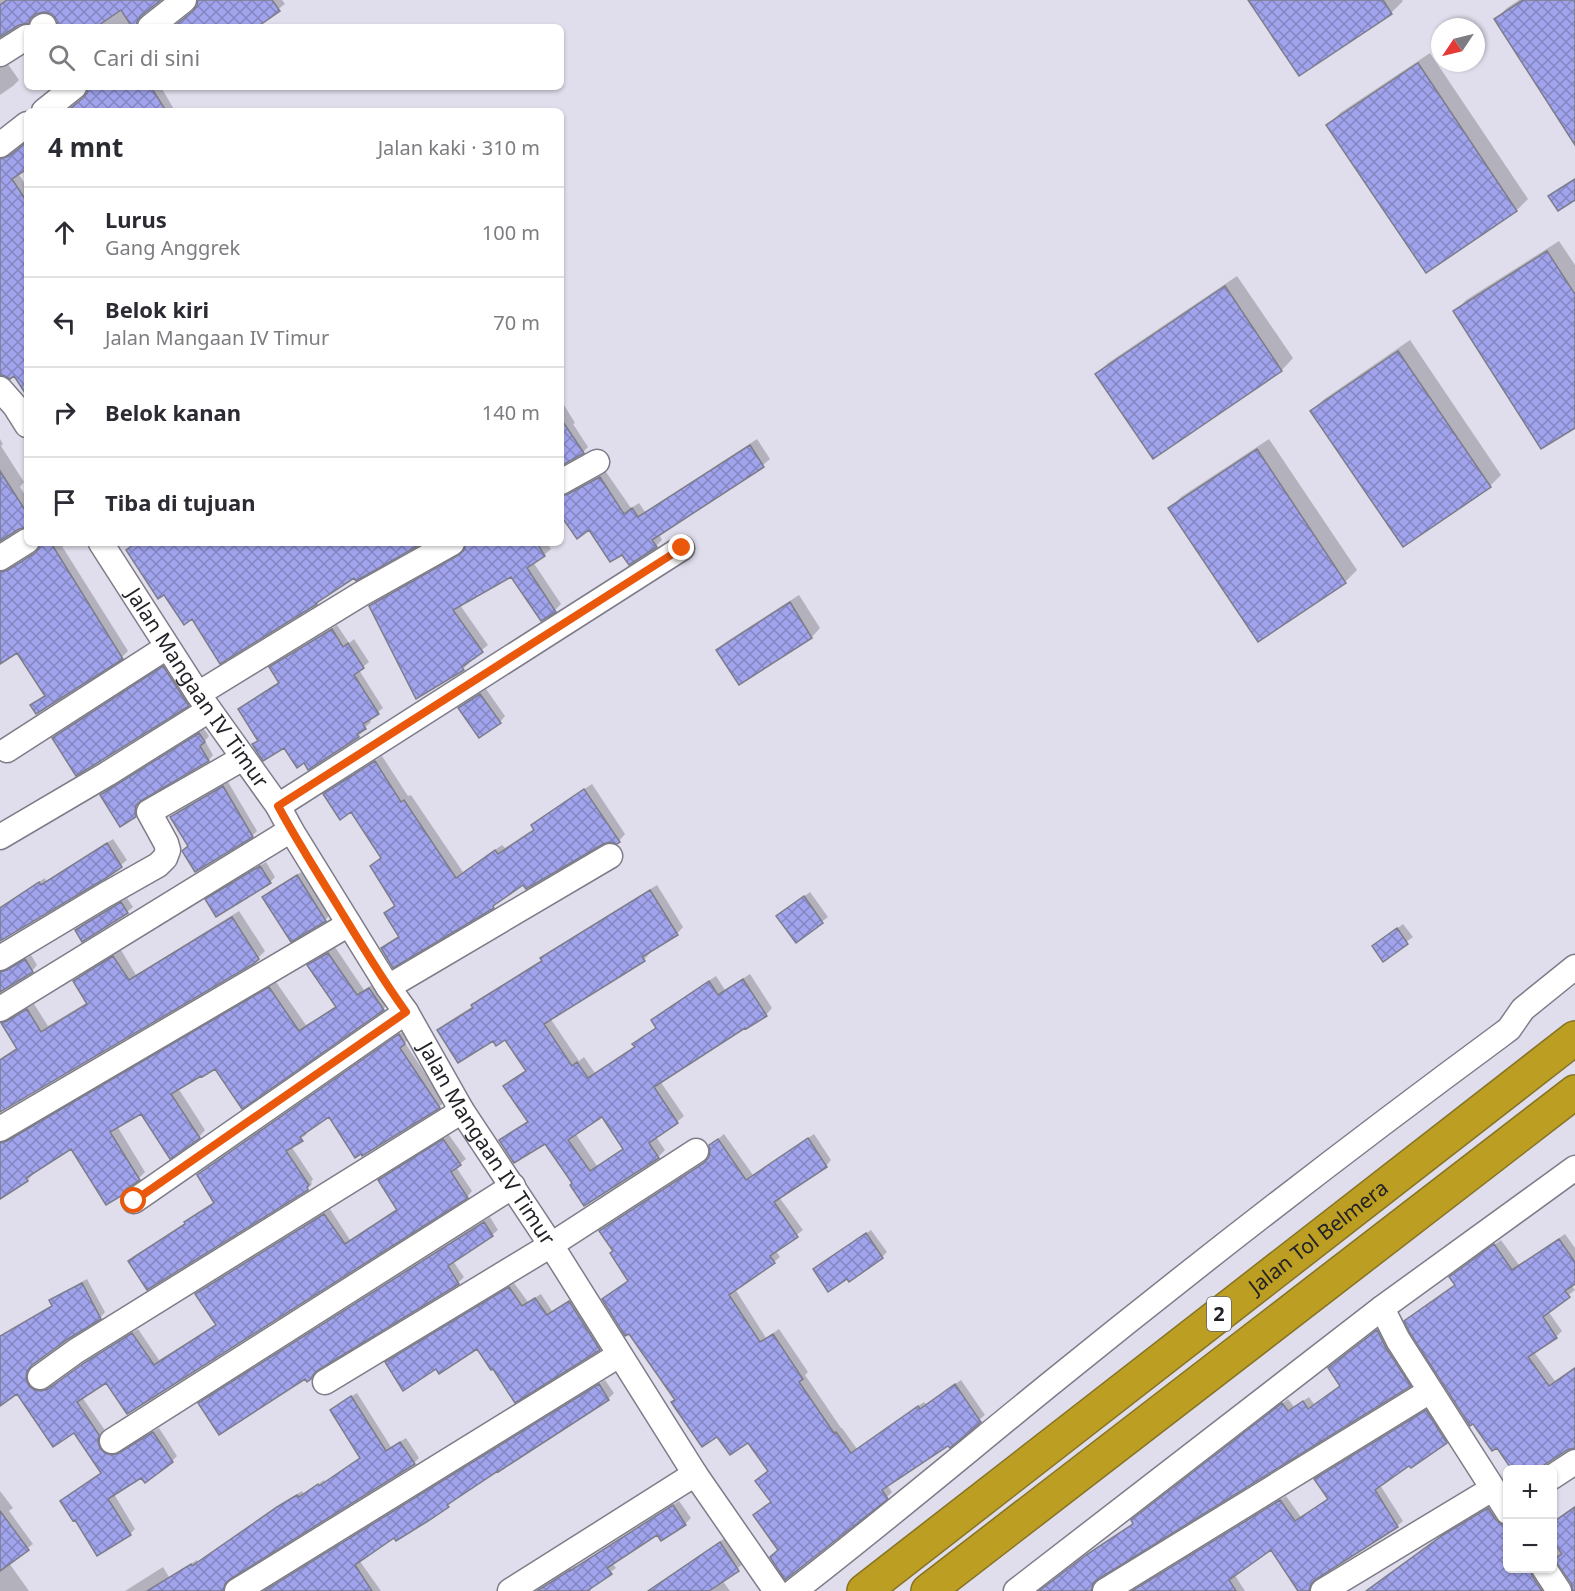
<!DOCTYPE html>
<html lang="id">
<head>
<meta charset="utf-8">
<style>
	body { margin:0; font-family:"Noto Sans",sans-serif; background:#f2f2f3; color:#2b2b33 }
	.controls { position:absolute; right:18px; bottom:18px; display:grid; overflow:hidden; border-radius:9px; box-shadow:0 2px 4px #0004 }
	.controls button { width:54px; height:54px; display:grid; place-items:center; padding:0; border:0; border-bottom:2px solid #e1e1e2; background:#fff; color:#2b2b33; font:30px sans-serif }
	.compass { position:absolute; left:1431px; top:18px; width:54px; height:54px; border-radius:50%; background:#fff; box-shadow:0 2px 4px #0004; rotate:235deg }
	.stop { position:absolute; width:18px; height:18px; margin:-14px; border:4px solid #ea580c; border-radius:50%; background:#fff }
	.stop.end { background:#ea580c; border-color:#fff; box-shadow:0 2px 6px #0008 }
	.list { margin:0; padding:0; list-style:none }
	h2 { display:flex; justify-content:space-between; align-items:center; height:78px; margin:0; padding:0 24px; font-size:26px }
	h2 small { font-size:20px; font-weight:400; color:#7c7c81 }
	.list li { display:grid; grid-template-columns:39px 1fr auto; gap:18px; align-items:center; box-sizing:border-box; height:90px; padding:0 24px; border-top:2px solid #e1e1e2 }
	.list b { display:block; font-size:22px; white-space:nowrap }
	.list p { margin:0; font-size:20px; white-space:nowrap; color:#7c7c81 }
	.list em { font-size:20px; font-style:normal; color:#7c7c81 }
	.icon { flex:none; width:33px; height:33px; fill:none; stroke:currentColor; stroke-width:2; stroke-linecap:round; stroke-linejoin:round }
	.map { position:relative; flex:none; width:1575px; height:1591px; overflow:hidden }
	.search { position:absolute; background:#fff; box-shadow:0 2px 4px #0004; left:24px; top:24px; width:540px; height:66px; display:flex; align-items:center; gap:15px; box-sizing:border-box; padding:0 21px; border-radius:9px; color:#7c7c81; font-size:22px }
	.panel { position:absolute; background:#fff; box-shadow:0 2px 4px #0004; left:24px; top:108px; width:540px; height:438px; border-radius:9px }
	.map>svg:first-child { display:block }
	.shadow { fill:#0003; fill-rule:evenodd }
	.building { fill:url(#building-cross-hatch); stroke:#7c7d89; stroke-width:1.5; fill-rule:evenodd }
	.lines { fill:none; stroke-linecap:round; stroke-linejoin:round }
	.minor-casing { stroke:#7e7c88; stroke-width:27 }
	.motorway-casing { stroke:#867324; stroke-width:36 }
	.minor { stroke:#fff; stroke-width:24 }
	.motorway { stroke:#bc9e23; stroke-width:33 }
	.route { stroke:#ea580c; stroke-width:8 }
	.labels { text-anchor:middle; stroke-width:5; stroke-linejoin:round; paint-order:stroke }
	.shield { fill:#fff; stroke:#656468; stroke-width:1.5 }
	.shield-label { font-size:20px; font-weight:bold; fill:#232227 }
	.street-label { font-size:21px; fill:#232227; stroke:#fff }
</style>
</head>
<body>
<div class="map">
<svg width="1575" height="1591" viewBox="0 0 1575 1591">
	<defs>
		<pattern id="building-cross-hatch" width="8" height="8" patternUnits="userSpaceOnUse" patternTransform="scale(1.5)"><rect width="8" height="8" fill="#a1a4ed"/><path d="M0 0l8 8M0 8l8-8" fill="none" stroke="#8385c0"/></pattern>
	</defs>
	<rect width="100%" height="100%" fill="#e0deec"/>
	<path class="shadow" d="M0,0H159L142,15L141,23L143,27H60L58,19L52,13L44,10L35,13L28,22L19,24L0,36Z
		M199,0H282L285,4L265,19L245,27H174L196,9Z
		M1250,0H1402L1403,1L1391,13L1299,74Z
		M1519,0H1575V142L1496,19L1507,8Z
		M1430,53L1528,199L1517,210L1426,271L1328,125L1340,113Z
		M0,61L7,63L19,80L13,86L0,95Z
		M89,87H161L175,111H68L86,96Z
		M27,142V167L18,173L27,187V391L15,374H0V152L10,154L16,151Z
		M1559,241L1575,265V426L1455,312L1466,300Z
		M1237,276L1293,358L1282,370L1153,457L1097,374L1108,363Z
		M1410,340L1501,475L1490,486L1312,411L1323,400Z
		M561,400L575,423L573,424L588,447L583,452L561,464Z
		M0,439L3,444L1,446L24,482L20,487L27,498V526L19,528L0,539Z
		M757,439L770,459L763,465L659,534L662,540L656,546L629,563L623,552L590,528L563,516L561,517V488L567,490L575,489L606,472L631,508L639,503L645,512Z
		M1269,439L1357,570L1345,582L1258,640L1170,509L1181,497Z
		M42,543H60L128,651L122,657L32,706L46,694L18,651L0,663V565L8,567L15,565L41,549Z
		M468,543H547L551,549L544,555L533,562L561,604L555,610L541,619L512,575L460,605L488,645L468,661L469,663L464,668L459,660L371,606L377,600L466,550Z
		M799,595L820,628L812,637L739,683L718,650L726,642Z
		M337,625L349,643L354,639L369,662L359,670L383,708L369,719L371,722L363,729L364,731L358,736L308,768L304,761L285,746L254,745L259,739L240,709L245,704L280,681L271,667L277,662Z
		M170,661L194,698L188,705L54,738L60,732Z
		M486,689L505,716L500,722L460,708L465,703Z
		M204,729L209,736L205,741L213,755L209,760L142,798L139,805L140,811L135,816L102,795L107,790Z
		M382,756L408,796L411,795L463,872L502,845L505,848L535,828L533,825L540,819L592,784L625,834L619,841L610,840L524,883L500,900L493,906L393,966L382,948L389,942L400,935L385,913L396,904L371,866L382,857L352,810L325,794L332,788Z
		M228,782L257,831L252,836L189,845L172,817L177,812Z
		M113,839L127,860L121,865L0,940V907L45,878L46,881Z
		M266,862L275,877L270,882L207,900L213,894Z
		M303,871L331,914L325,920L264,897L270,891Z
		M657,885L683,927L677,934L649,951L650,953L644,960L550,1018L579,1061L584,1057L595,1073L636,1046L634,1044L641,1037L657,1027L653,1020L659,1014L716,976L725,990L750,974L772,1008L766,1015L745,1026L660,1081L684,1116L677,1122L656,1137L665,1150L658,1157L585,1204L574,1183L545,1142L501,1141L507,1134L529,1120L505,1086L511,1080L527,1070L506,1038H493L439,1030L445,1024L473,1006L479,999L543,959L549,952ZM602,1115L624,1148L597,1166L575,1133Z
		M810,892L828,917L796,941L784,911Z
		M127,898L133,907L127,912L77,930L82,924Z
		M239,911L265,951L258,958L252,963L0,1111V1059L18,1047L3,1023L10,1017L16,1015L34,1004L48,1026L88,1002L75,981L81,975L121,950L136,975Z
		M1403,924L1413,937L1383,959L1374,946Z
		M335,947L364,990L376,982L389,1003L383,1009L216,1067L178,1088L205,1130L199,1137L141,1112L117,1126L145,1172L139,1178L72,1147L33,1172L34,1173L28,1180L0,1196V1135L7,1137L15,1135L276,982L306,1025L337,1006L309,965L316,959Z
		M31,955L37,965L32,971L0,988V966L7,967L14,966Z
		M405,1030L409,1038L405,1043L444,1102L439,1107L361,1152L330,1115L305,1132L307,1134L291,1146L313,1179L311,1182L312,1184L307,1189L129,1261L134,1256L186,1223L191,1217L215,1202L199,1175L204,1170Z
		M724,1134L753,1175L814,1134L831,1160L826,1166L779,1197L803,1230L776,1251L780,1257L774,1262L735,1289L766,1338L779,1329L808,1372L805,1375L841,1428H842L857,1449L924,1402L926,1404L961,1380L985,1415L949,1443L887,1485L892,1492L887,1497L780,1549L760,1510L772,1501L770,1470L748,1441L718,1435L676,1399L629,1332L604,1299L610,1294L629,1280L614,1251L601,1231L606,1226L709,1159L710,1146Z
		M449,1135L466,1159L456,1167L472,1191L467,1197L128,1412L107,1381L82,1397L104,1429L103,1436L118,1451L126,1448L159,1428L177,1456L172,1461L141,1476L114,1494L135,1529L130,1534L75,1517L62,1501L67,1496L102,1472L75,1431L18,1392L0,1395V1344L11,1331L17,1326L53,1305L51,1301L56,1296L87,1279L105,1312L100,1318L67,1338L32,1365L31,1373L40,1385L48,1386L55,1384L91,1358L138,1329L159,1360L217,1324L196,1294L202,1289L330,1209L350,1240L398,1208L380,1180L385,1175Z
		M490,1217L498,1230L492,1235L453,1261L464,1277L458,1283L318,1368L316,1372L311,1378L305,1377L200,1404L205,1398Z
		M871,1230L887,1252L882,1257L819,1265Z
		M1565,1234L1575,1248V1282L1571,1285L1575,1290L1548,1311L1562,1331L1556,1337L1534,1352L1555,1381L1575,1367V1446L1406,1321L1412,1315L1456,1284L1457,1271L1501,1240L1519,1265Z
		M514,1283L528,1302L541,1294L552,1311L575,1297L604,1344L599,1349L515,1400L477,1347L437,1367L387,1363L392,1358Z
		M1383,1326L1415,1380L1410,1385L1097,1578L1096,1586L1097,1591H1040L1093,1550L1134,1523L1138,1515L1288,1399L1294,1407L1309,1397L1314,1404L1341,1385L1335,1363Z
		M605,1380L614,1393L609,1398L453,1500L448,1506L427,1519L395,1536L359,1560L381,1591H263Z
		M357,1393L391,1447L406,1438L419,1458L414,1463L229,1577L227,1585L229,1591H125L163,1567L169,1577L197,1560L198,1562L284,1502L302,1491L304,1494L324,1480L325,1482L361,1457L332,1410L337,1405Z
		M1432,1406L1451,1436L1446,1442L1380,1485L1403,1521L1397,1526L1316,1577L1314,1586L1309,1591H1300L1272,1548L1234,1574L1245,1591H1131L1286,1496L1301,1517L1329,1498L1316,1479L1321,1474Z
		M0,1491L13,1508L9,1511L33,1544L9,1563L29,1591H0Z
		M679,1501L691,1518L686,1523L662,1539L657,1533L612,1563L616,1568L590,1587L591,1591H536L575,1566L576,1567Z
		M1495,1503L1507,1518L1508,1568H1538L1552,1591H1370L1369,1590L1376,1584L1451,1529Z
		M1575,1506V1591H1574L1572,1583L1557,1559L1552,1555V1522Z
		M725,1538L743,1564L722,1580L730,1591H648Z"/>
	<path class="building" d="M7,0H161L141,16L137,21L136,27H132L121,10L96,27H58L57,20L52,14L44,12L36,14L30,19L29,23L19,25L0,37V5Z
		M198,0H272L280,11L257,27H173L193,11L197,6Z
		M1248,0H1383L1392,14L1299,76Z
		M1523,0H1575V145L1494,19Z
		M1418,63L1517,211L1426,273L1326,125Z
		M88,87H151L166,111H67L83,98L87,93Z
		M27,142V169L12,179L27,202V396L14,376L10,379L5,376L0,375V159L9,156Z
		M1575,179V200L1558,211L1548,196Z
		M1547,251L1575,294V428L1541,449L1453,311Z
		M1225,286L1282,371L1153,459L1095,374Z
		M1398,351L1491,487L1403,547L1310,411Z
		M561,419L584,453L561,466Z
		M750,445L764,467L652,540L657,547L629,565L622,555L610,562L589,530L577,539L561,516V496L568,494L600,477L624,514L632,508L638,517Z
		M1257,449L1346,583L1258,642L1168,508Z
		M0,471L27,513V527L19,529L0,541Z
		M41,543H51L123,659L36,714L30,705L45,696L17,653L0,664V572L8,570L35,553L39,548Z
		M136,543H423L356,581L354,578L316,603L317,604L220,664L192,619L184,625L164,595L158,599L126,550Z
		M466,543H537L545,556L527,568L556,612L541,621L511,577L453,610L483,652L462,667L464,670L416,699L369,606L459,555L464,550Z
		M790,602L812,638L739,685L716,650Z
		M332,629L343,647L348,643L364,668L354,675L379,714L363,724L366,729L357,734L359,737L308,770L304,763L297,768L284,748L263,761L252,744L258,741L238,709L279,683L269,667Z
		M163,666L189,706L76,776L52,738Z
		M480,694L501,723L479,738L458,708Z
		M199,733L205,742L200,746L209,761L142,800L136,805L135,811L136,817L120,827L100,795Z
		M375,761L401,802L404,800L456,878L495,850L498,854L534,830L531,825L584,789L620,842L617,844L610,842L603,844L526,889L523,885L493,906L494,908L393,968L381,948L399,937L384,913L395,906L370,866L381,858L351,812L340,820L323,794Z
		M223,786L253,837L195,872L182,851L188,846L170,817Z
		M107,843L122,867L106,878L0,941V908L39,882L41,885Z
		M260,866L271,883L216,917L205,899Z
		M297,875L326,921L291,942L262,897Z
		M650,890L678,935L642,957L645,961L544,1024L572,1066L577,1062L588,1078L635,1047L632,1044L656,1028L651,1020L709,981L718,995L743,979L767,1016L746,1029L745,1028L654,1087L678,1123L649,1143L659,1158L584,1206L570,1185L572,1183L545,1144L514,1163L499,1140L528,1122L503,1086L526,1071L505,1040L496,1046L493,1041L458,1063L437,1030L473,1008L471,1005L542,961L540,958ZM602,1117L623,1149L590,1171L568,1140Z
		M804,896L823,923L796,943L776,916Z
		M121,902L128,913L82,942L75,930Z
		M232,917L259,959L253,964L0,1112V1060L17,1049L1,1023L7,1021L27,1009L41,1032L87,1004L73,981L113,956L129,980Z
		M1397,928L1408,944L1383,962L1372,946Z
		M328,953L357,995L369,988L384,1010L242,1109L215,1069L202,1077L201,1076L171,1094L200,1138L170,1159L141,1114L110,1132L140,1180L126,1189L121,1196L106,1205L71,1149L26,1178L28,1181L0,1199V1143L7,1141L269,987L299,1031L336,1007L307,965Z
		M25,959L33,972L0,992V972L7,970Z
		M399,1034L405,1044L400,1048L440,1108L362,1156L361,1154L355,1158L329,1117L300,1137L303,1141L286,1151L309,1185L307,1187L308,1190L147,1290L128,1261L185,1224L184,1222L214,1203L197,1175Z
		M808,1138L827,1167L774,1202L798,1237L770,1256L775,1263L729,1295L760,1342L773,1334L803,1379L799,1382L834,1433L836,1432L851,1453L918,1406L920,1409L955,1384L981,1422L950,1448L948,1446L882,1490L888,1499L785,1580L770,1557L778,1550L753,1515L771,1502L755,1481L768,1471L748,1443L730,1455L717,1437L702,1447L671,1402L675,1400L629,1334L625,1336L602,1299L628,1281L610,1253L613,1251L599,1231L704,1163L709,1157L710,1151L709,1145L718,1139L746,1180Z
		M443,1139L461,1165L451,1172L468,1198L127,1414L106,1383L77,1402L99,1435L98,1442L100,1448L105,1453L112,1455L119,1453L153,1432L173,1462L145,1483L141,1478L108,1499L131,1535L97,1556L75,1520L73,1521L60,1501L101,1473L74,1433L53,1447L17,1394L0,1406V1336L52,1306L49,1300L82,1283L101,1319L68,1339L32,1365L27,1371L26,1378L29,1386L35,1390L41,1391L48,1389L84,1363L132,1333L154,1365L216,1325L195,1294L324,1214L345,1244L397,1210L378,1180Z
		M484,1222L493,1236L448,1266L459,1284L318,1370L313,1375L311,1379L307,1382L305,1379L219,1435L198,1403Z
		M866,1233L883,1258L849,1282L847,1279L828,1292L813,1269Z
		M1559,1239L1575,1262V1284L1565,1291L1570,1297L1543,1317L1557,1338L1528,1357L1549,1386L1575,1368V1448L1567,1450L1544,1465L1540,1470H1512L1497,1448L1492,1451L1473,1424L1470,1426L1410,1333L1404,1321L1455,1285L1449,1277L1494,1244L1512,1270Z
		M509,1287L522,1306L535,1298L547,1315L569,1301L600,1350L515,1403L493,1369L491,1370L477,1349L439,1374L436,1369L403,1391L385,1362Z
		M1377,1330L1386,1348L1411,1386L1098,1579L1093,1584L1091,1591H1039L1086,1555L1133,1524L1131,1520L1282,1403L1288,1411L1303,1401L1308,1409L1340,1386L1328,1368Z
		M599,1384L609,1400L498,1472V1471L447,1505L449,1507L428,1521L396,1541L394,1538L355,1565L372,1591H264Z
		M351,1396L386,1451L400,1442L415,1464L230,1579L225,1584L223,1591H147L191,1564L192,1566L277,1507L297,1495L299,1497L318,1484L319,1486L360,1458L330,1410Z
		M1426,1410L1447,1443L1411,1468L1409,1466L1375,1490L1398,1527L1316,1579L1311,1584L1309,1591H1298L1271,1550L1229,1580L1236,1591H1132L1280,1500L1295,1521L1328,1499L1314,1479Z
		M673,1505L686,1525L661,1541L657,1535L607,1568L612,1574L587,1591H537L570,1570V1571Z
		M1575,1507V1591H1573L1571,1583L1554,1559L1562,1554L1552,1540V1523Z
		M1488,1508L1496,1520L1501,1524L1508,1526V1569H1530L1532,1576L1542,1591H1366L1443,1535Z
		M0,1511L29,1550L0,1571Z
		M720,1542L739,1571L709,1591H648Z"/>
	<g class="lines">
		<g class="minor-casing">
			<g id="minor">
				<path d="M42,27L44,26"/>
				<path d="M150,27L184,0"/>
				<path d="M0,54L27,37"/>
				<path d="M44,111L74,87"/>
				<path d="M0,145L27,124"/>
				<path d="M0,389L15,406L27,425"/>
				<path d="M561,482L597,462"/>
				<path id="s1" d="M101,543L198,694L278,806L291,830L388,987L406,1012L462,1111L551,1245L695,1474L776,1591"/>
				<path d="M0,558L27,541"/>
				<path d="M198,694L361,594L452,543"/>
				<path d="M7,750L167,647"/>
				<path d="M278,806L682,548"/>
				<path d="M0,837L107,774L209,710"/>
				<path d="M0,958L105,895L158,865L165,858L168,850L166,843L149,812L243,758"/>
				<path d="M388,987L610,856"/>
				<path d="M0,1009L291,830"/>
				<path d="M0,1129L349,924"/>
				<path d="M134,1201L406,1012"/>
				<path d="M40,1377L76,1351L462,1111"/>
				<path d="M325,1382L551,1245L696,1151"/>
				<path d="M112,1441L513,1186"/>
				<path d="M1552,1477L1575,1462"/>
				<path d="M1508,1512L1398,1340L1382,1308L1575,1168"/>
				<path d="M1544,1568L1559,1591"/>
				<path d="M237,1591L619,1355"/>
				<path d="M510,1591L695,1474"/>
				<path d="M794,1591C881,1524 965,1453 1050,1384C1198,1264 1349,1147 1501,1035L1509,1029L1523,1009L1575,967"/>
				<path d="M1016,1591L1382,1308"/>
				<path d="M1105,1591L1430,1391"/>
				<path d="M1323,1591L1492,1489"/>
			</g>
		</g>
		<g class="motorway-casing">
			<g id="motorway">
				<path id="s2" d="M864,1591L1575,1038"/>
				<path d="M928,1591L1575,1092"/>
			</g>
		</g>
		<use href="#minor" class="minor"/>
		<use href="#motorway" class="motorway"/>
	</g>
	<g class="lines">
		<path class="route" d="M134,1201L406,1012C382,979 361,944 339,908C318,874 297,841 278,806L682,548"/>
	</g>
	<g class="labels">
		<rect class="shield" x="1207" y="1297" width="24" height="34" rx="4.5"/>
		<g class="shield-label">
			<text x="1219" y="1321">2</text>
		</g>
		<g class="street-label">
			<text dy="7" stroke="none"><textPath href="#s1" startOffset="174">Jalan Mangaan IV Timur</textPath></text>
			<text dy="7" stroke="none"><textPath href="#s1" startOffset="714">Jalan Mangaan IV Timur</textPath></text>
			<text dy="7" stroke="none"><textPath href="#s2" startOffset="576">Jalan Tol Belmera</textPath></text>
		</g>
	</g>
</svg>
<div class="controls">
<button>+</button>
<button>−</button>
</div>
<svg class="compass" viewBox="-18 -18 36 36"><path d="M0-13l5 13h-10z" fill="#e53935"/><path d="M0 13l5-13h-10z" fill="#7c7c81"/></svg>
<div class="stop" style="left:134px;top:1201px"></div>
<div class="stop end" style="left:682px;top:548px"></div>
<div class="search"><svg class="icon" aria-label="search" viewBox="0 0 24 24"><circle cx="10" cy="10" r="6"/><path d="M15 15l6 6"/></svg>Cari di sini</div>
<section class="panel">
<h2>4 mnt<small>Jalan kaki · 310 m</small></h2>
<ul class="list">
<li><svg class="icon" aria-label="ahead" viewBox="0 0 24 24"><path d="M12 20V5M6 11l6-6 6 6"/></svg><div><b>Lurus</b><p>Gang Anggrek</p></div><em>100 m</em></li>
<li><svg class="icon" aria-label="left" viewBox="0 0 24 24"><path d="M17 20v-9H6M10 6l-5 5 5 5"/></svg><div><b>Belok kiri</b><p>Jalan Mangaan IV Timur</p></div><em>70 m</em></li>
<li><svg class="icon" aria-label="right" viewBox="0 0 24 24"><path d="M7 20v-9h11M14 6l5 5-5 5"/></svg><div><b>Belok kanan</b></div><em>140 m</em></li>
<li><svg class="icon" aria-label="arrive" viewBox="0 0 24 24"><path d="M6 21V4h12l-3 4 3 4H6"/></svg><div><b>Tiba di tujuan</b></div></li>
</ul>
</section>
</div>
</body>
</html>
